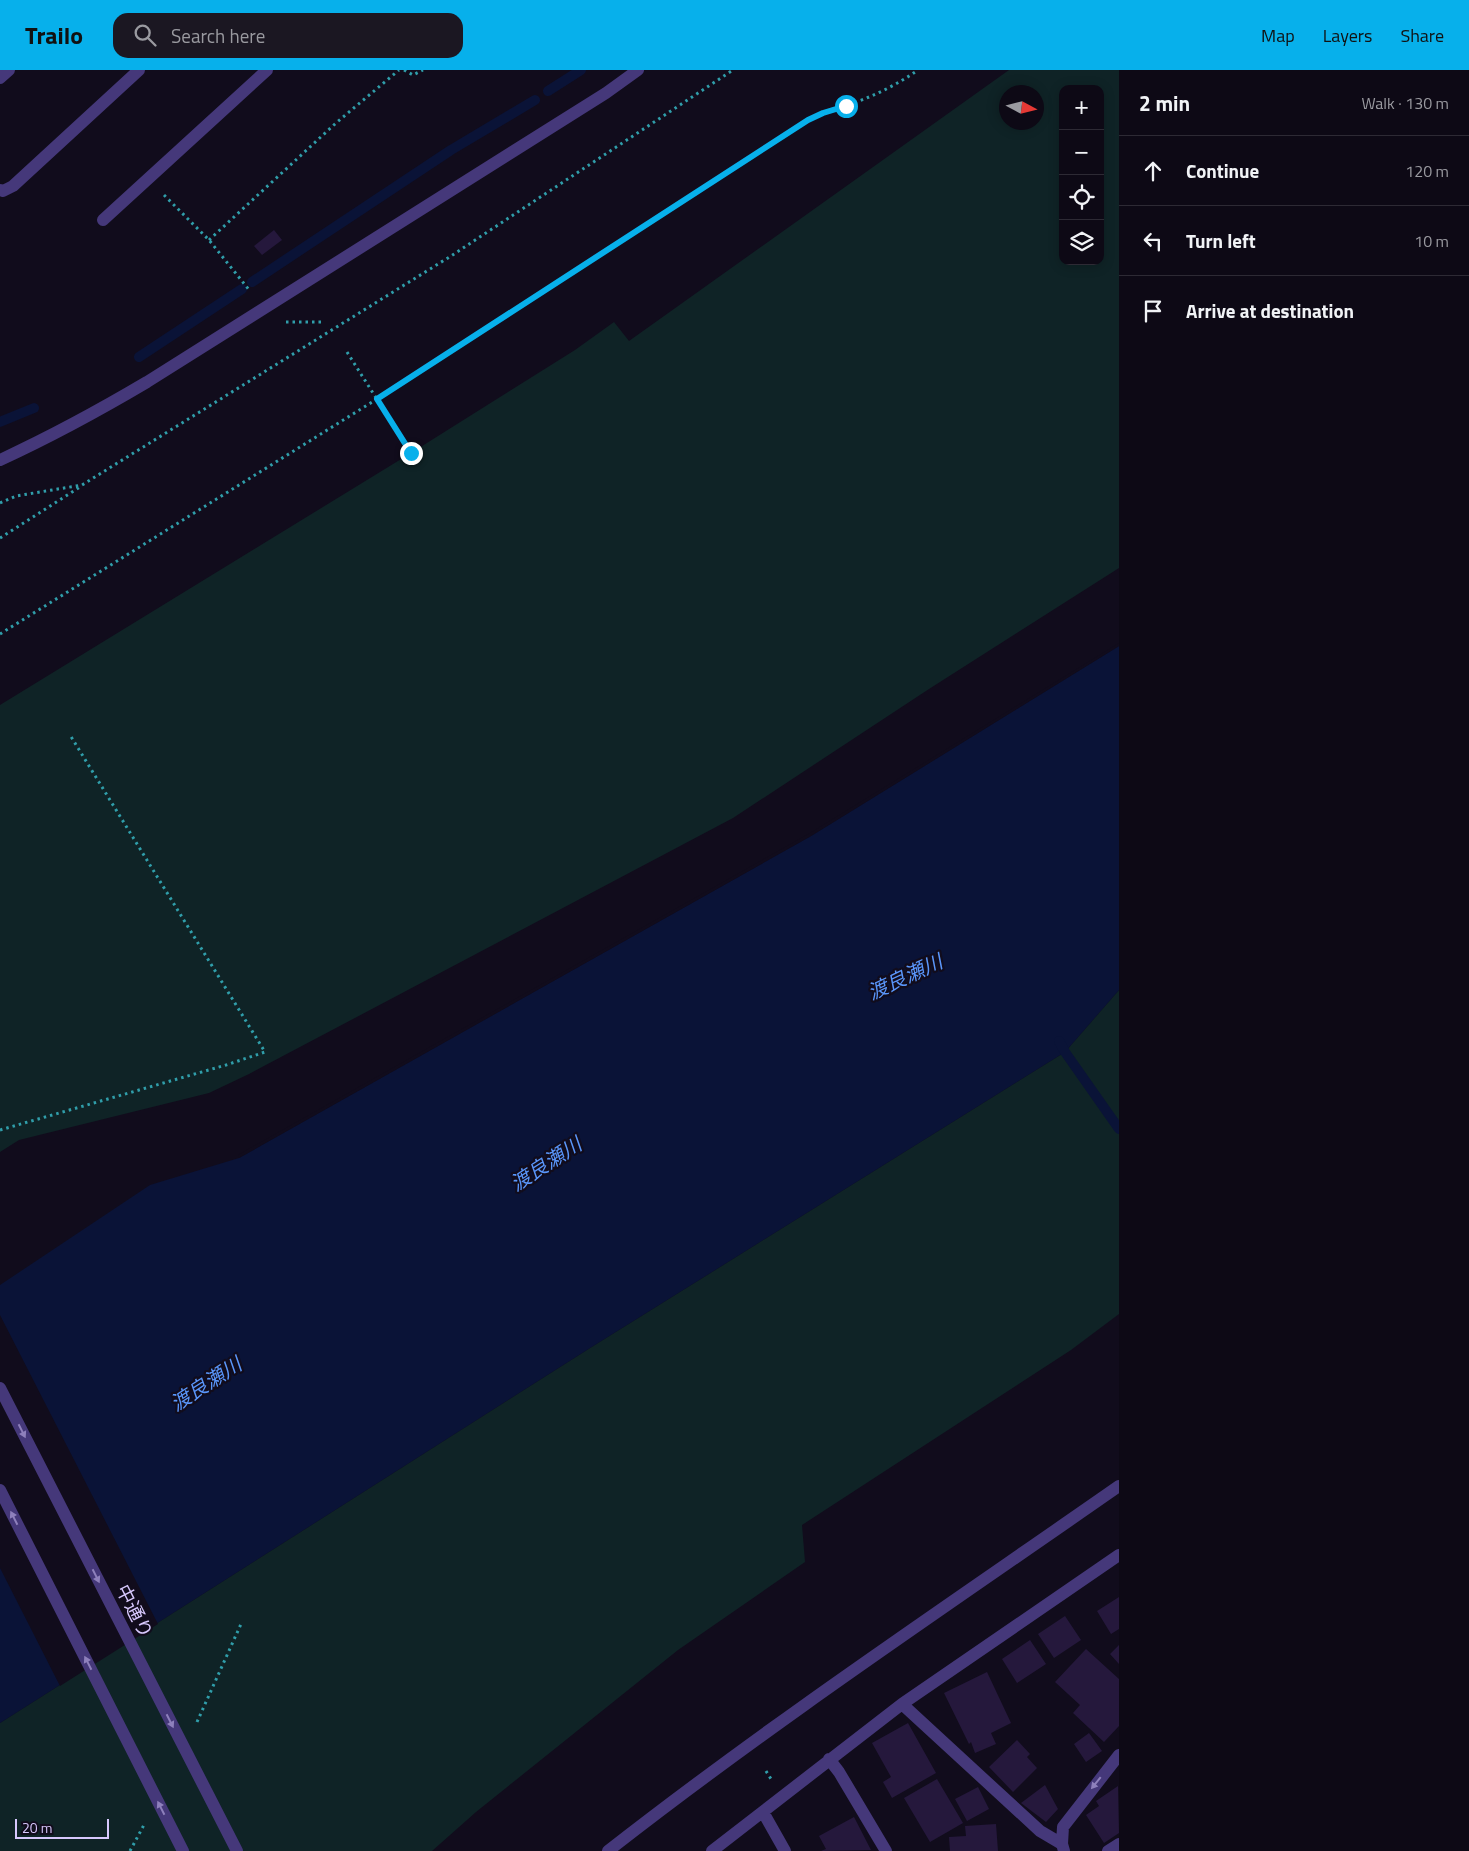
<!DOCTYPE html>
<html lang="en">
<head>
<meta charset="utf-8">
<style>
	body { margin:0; font-family:"Titillium Web","Noto Sans JP",sans-serif; background:#1b1722; color:#f1f3f6 }
	.controls { position:absolute; right:15px; top:15px; display:grid; overflow:hidden; border-radius:10px; box-shadow:0 2px 12px #0003 }
	.controls button { width:45px; height:45px; display:grid; place-items:center; padding:0; border:0; border-bottom:1px solid #2d2a34; background:#0d0915; color:#f1f3f6; font:25px sans-serif }
	.compass { position:absolute; left:999px; top:15px; width:45px; height:45px; border-radius:50%; background:#0d0915; box-shadow:0 2px 12px #0003; rotate:97deg }
	.scale { position:absolute; left:15px; bottom:12px; width:94px; box-sizing:border-box; padding-left:5px; border:2px solid #d7c8fd; border-top:0; font-size:14px; line-height:18px; white-space:nowrap; color:#d7c8fd; -webkit-text-stroke:4px #110c1c; paint-order:stroke }
	.stop { position:absolute; width:15px; height:15px; margin:-11px; border:4px solid #07b0eb; border-radius:50%; background:#fff }
	.stop.end { background:#07b0eb; border-color:#fff; box-shadow:0 1px 5px #0008 }
	.list { margin:0; padding:0; list-style:none }
	h2 { display:flex; justify-content:space-between; align-items:center; height:65px; margin:0; padding:0 20px; font-size:21px }
	h2 small { font-size:16px; font-weight:400; color:#9a9aa0 }
	.list li { display:grid; grid-template-columns:32px 1fr auto; gap:15px; align-items:center; box-sizing:border-box; height:70px; padding:0 20px; border-top:1px solid #2d2a34 }
	.list b { display:block; font-size:19px; white-space:nowrap }
	.list em { font-size:16px; font-style:normal; color:#9a9aa0 }
	.icon { flex:none; width:28px; height:28px; fill:none; stroke:currentColor; stroke-width:2; stroke-linecap:round; stroke-linejoin:round }
	.map { position:relative; flex:none; width:1119px; height:1781px; overflow:hidden }
	header { display:flex; align-items:center; gap:30px; box-sizing:border-box; height:70px; padding:0 25px; background:#07b0eb; color:#111 }
	header strong { font-size:24px }
	nav { display:flex; gap:28px; margin-inline-start:auto; font-size:18px }
	.search { width:350px; height:45px; background:#1b1722; display:flex; align-items:center; gap:12px; box-sizing:border-box; padding:0 18px; border-radius:15px; color:#9a9aa0; font-size:19px }
	main { display:flex }
	aside { flex:1; background:#0d0915 }
	.map>svg:first-child { display:block }
	.green { fill:#0f2326; fill-rule:evenodd }
	.water { fill:#0a1337 }
	.pier { fill:#110c1c }
	.lines { fill:none; stroke-linecap:round; stroke-linejoin:round }
	.stream { stroke:#0a1337; stroke-width:10 }
	.building { fill:#25183c }
	.path { stroke:#309eaa; stroke-width:3; stroke-dasharray:2.5 4; stroke-linecap:butt }
	.minor { stroke:#45387a; stroke-width:12 }
	.minor-bridge { stroke:#45387a; stroke-width:12 }
	.oneway { fill:#8e80bc }
	.route { stroke:#07b0eb; stroke-width:6 }
	.labels { text-anchor:middle; stroke-width:4.5; stroke-linejoin:round; paint-order:stroke }
	.street-label { font-size:19px; fill:#d7c8fd; stroke:#110c1c }
	.water-label { font-size:20px; font-style:italic; fill:#5a96fa; stroke:#110c1c }
</style>
</head>
<body>
<header>
<strong>Trailo</strong>
<div class="search"><svg class="icon" aria-label="search" viewBox="0 0 24 24"><circle cx="10" cy="10" r="6"/><path d="M15 15l6 6"/></svg>Search here</div>
<nav><a>Map</a><a>Layers</a><a>Share</a></nav>
</header>
<main>
<div class="map">
<svg width="1119" height="1781" viewBox="0 0 1119 1781">
	<rect width="100%" height="100%" fill="#110c1c"/>
	<path class="green" d="M1009,0H1119V498L929,619L733,748L249,1004L209,1023L19,1070L0,1082V635L411,383L575,280L614,252L629,271ZM1063,19H1100V191H1063ZM1036,22V52H1006V22Z
		M1119,920V1244L1071,1280L802,1455L805,1492L678,1580L476,1742L432,1781H0V1653L590,1278L1065,982Z"/>
	<path class="water" d="M1119,576V920L1065,982L590,1278L0,1653V1215L150,1115L239,1088L811,766Z"/>
	<path class="pier" d="M1119,573V576L811,766L239,1088L238,1085L810,763Z
		M0,1245L158,1554L60,1616L0,1498Z"/>
	<g class="lines">
		<path class="stream" d="M548,21L581,0
			M252,212L451,80L535,30
			M139,287L242,219
			M0,352L34,338
			M1059,971L1065,982L1119,1059"/>
	</g>
	<path class="building" d="M274,160L282,170L262,185L254,176Z
		M1119,1527V1559L1111,1564L1097,1541Z
		M1065,1546L1081,1570L1054,1588L1038,1564Z
		M1030,1570L1046,1594L1017,1613L1002,1589Z
		M1119,1575V1594L1110,1584Z
		M1086,1579L1119,1609V1656L1104,1672L1073,1643L1080,1635L1055,1612Z
		M987,1602L1011,1653L991,1663L996,1674L975,1683L971,1672L969,1674L944,1623Z
		M908,1653L936,1703L892,1728L883,1712L891,1707L872,1673Z
		M1089,1663L1102,1681L1086,1692L1074,1674Z
		M1017,1670L1030,1684L1027,1687L1037,1698L1013,1722L989,1697Z
		M937,1709L963,1753L930,1772L904,1728Z
		M1045,1715L1058,1739L1046,1752L1021,1733Z
		M1118,1716L1119,1763L1104,1773L1086,1745L1099,1736L1096,1731Z
		M978,1717L989,1739L967,1751L955,1729Z
		M854,1747L871,1780L821,1781L826,1779L819,1766Z
		M996,1754L998,1781H950L949,1767L966,1766L965,1756Z"/>
	<g class="lines">
		<path class="path" d="M404,0L413,5L423,0
			M164,125L209,170L250,221
			M209,170L336,53L399,0
			M286,252H322
			M347,282L411,383
			M0,433L16,426L82,415L451,186L733,0
			M0,468L80,417
			M0,564L377,329L808,50C820,44 832,41 845,36C870,28 897,15 918,0
			M0,1060L226,995L265,982L70,665
			M197,1652L241,1554
			M766,1701L771,1709
			M130,1781L145,1753"/>
		<path class="minor" d="M0,8L9,0
			M0,120L3,121L13,116L139,0
			M103,150L267,0
			M0,390C52,366 98,341 147,312L606,23L638,0
			M902,1634L1040,1761L1062,1774
			M829,1689L839,1702L886,1781
			M763,1742L785,1781
			M608,1781C773,1652 947,1536 1119,1416
			M712,1781L902,1634L1119,1485
			M1064,1781L1062,1774L1063,1757L1119,1685
			M1108,1781L1119,1774"/>
		<path class="minor-bridge" d="M0,1318L237,1781
			M0,1420L183,1781"/>
	</g>
	<defs><path id="oneway-solid" d="M-6-.8H1V-3.2L6.5 0L1 3.2V.8H-6Z" transform="scale(1.25)"/></defs>
	<g class="oneway">
		<use href="#oneway-solid" transform="translate(22 1361) rotate(63)"/>
		<use href="#oneway-solid" transform="translate(14 1448) rotate(-117)"/>
		<use href="#oneway-solid" transform="translate(96 1506) rotate(63)"/>
		<use href="#oneway-solid" transform="translate(88 1593) rotate(-117)"/>
		<use href="#oneway-solid" transform="translate(170 1651) rotate(63)"/>
		<use href="#oneway-solid" transform="translate(1096 1713) rotate(129)"/>
		<use href="#oneway-solid" transform="translate(161 1738) rotate(-117)"/>
	</g>
	<g class="lines">
		<path class="route" d="M411,383L377,329L808,50L823,43L846,36"/>
	</g>
	<g class="labels">
		<g class="street-label">
			<text transform="translate(135 1541) rotate(63)" y="7">中通り</text>
		</g>
		<g class="water-label">
			<text transform="translate(905 907) rotate(-25)" y="7">渡良瀬川</text>
			<text transform="translate(546 1094) rotate(-33)" y="7">渡良瀬川</text>
			<text transform="translate(206 1314) rotate(-33)" y="7">渡良瀬川</text>
		</g>
	</g>
</svg>
<div class="controls">
<button>+</button>
<button>−</button>
<button><svg class="icon" aria-label="locate" viewBox="0 0 24 24"><circle cx="12" cy="12" r="6"/><path d="M12 2v4M12 18v4M2 12h4M18 12h4"/></svg></button>
<button><svg class="icon" aria-label="layers" viewBox="0 0 24 24"><path d="M12 4l9 5-9 5-9-5zM3 14l9 5 9-5"/></svg></button>
</div>
<svg class="compass" viewBox="-18 -18 36 36"><path d="M0-13l5 13h-10z" fill="#e53935"/><path d="M0 13l5-13h-10z" fill="#9a9aa0"/></svg>
<div class="scale">20 m</div>
<div class="stop" style="left:846px;top:36px"></div>
<div class="stop end" style="left:411px;top:383px"></div>
</div>
<aside>
<h2>2 min<small>Walk · 130 m</small></h2>
<ul class="list">
<li><svg class="icon" aria-label="ahead" viewBox="0 0 24 24"><path d="M12 20V5M6 11l6-6 6 6"/></svg><div><b>Continue</b></div><em>120 m</em></li>
<li><svg class="icon" aria-label="left" viewBox="0 0 24 24"><path d="M17 20v-9H6M10 6l-5 5 5 5"/></svg><div><b>Turn left</b></div><em>10 m</em></li>
<li><svg class="icon" aria-label="arrive" viewBox="0 0 24 24"><path d="M6 21V4h12l-3 4 3 4H6"/></svg><div><b>Arrive at destination</b></div></li>
</ul>
</aside>
</main>
</body>
</html>
